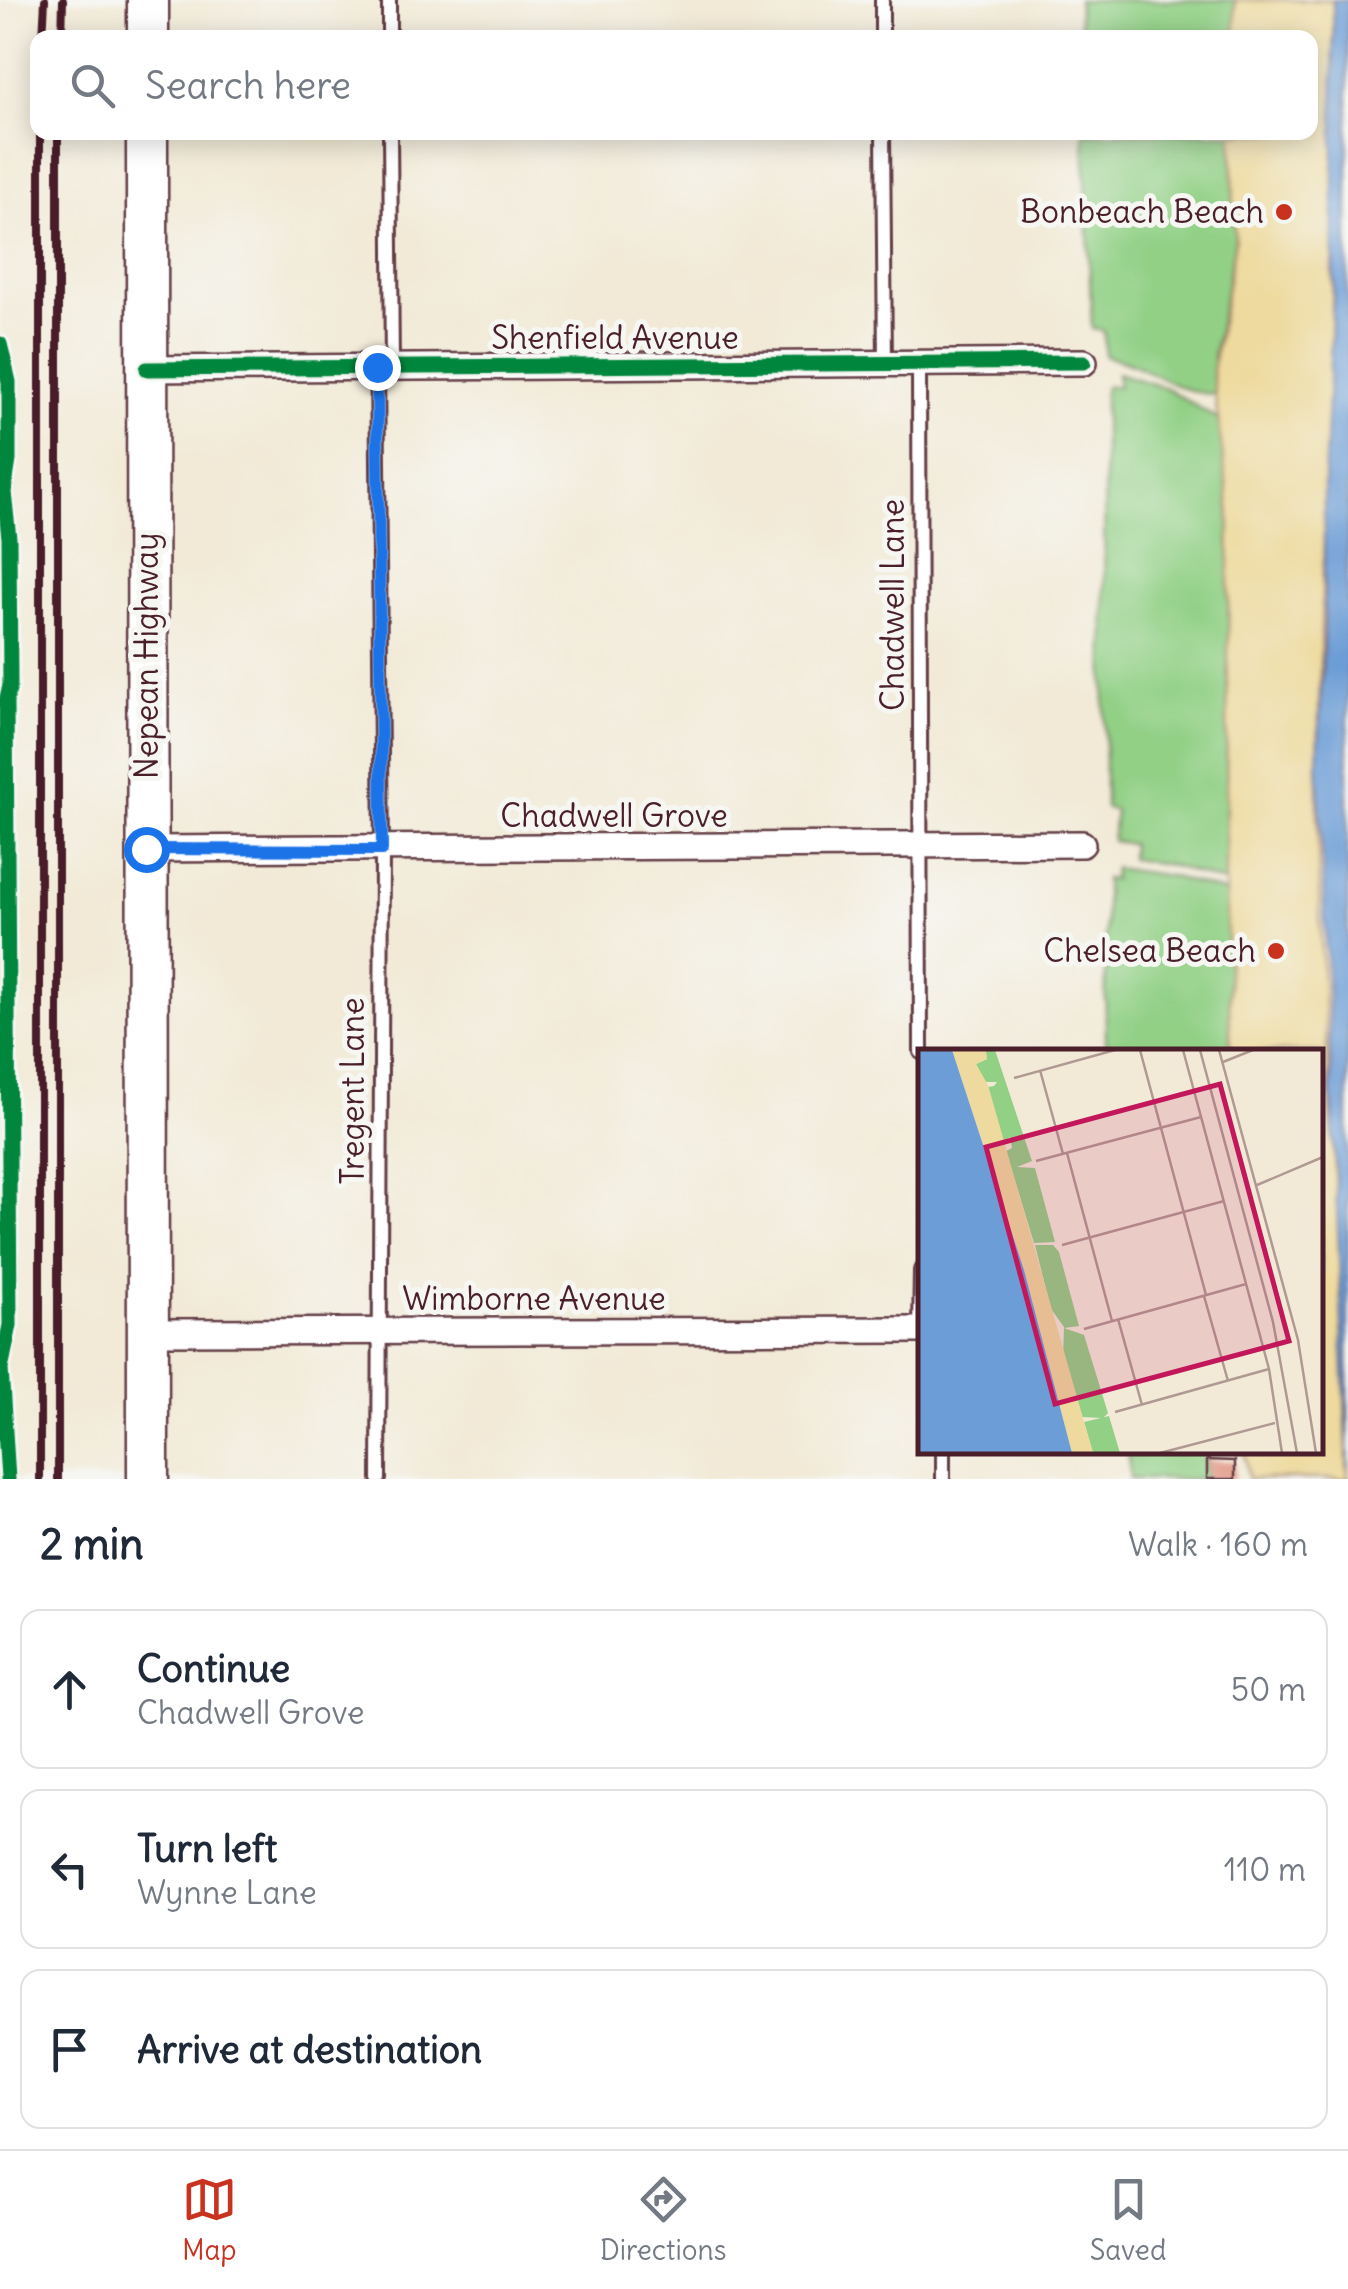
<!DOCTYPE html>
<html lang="en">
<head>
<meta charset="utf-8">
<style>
	body { margin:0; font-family:Delius,sans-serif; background:#f6f6f7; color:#1f2937 }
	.stop { position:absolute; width:30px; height:30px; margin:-22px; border:8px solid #1a73e8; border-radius:50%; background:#fff }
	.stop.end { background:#1a73e8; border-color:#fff; box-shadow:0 2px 10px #0008 }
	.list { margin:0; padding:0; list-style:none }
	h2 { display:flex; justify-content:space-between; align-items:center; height:130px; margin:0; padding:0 40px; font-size:42px }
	h2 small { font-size:32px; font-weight:400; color:#747a83 }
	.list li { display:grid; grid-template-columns:65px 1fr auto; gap:30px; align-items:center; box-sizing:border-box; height:160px; margin:0 20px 20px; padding:0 20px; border:2px solid #e0e1e3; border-radius:20px }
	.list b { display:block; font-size:38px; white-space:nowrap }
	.list p { margin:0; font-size:32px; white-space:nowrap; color:#747a83 }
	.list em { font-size:32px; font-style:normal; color:#747a83 }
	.icon { flex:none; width:55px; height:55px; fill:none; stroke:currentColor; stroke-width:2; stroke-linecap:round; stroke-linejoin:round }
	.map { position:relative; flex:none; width:1348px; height:1479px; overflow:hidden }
	.search { position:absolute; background:#fff; box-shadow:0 5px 25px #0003; left:30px; right:30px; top:30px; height:110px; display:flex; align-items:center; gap:25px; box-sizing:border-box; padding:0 35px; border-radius:20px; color:#747a83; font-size:38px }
	.sheet { height:670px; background:#fff }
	nav { display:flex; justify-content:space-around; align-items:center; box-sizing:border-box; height:140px; border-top:2px solid #e0e1e3; background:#fff; font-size:28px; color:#747a83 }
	nav a { display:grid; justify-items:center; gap:5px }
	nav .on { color:#c8321e }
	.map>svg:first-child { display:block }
	.green { fill:#92d086; stroke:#6e7858; stroke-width:2.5 }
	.sand { fill:#eeda9e; stroke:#9c7c64; stroke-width:2.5 }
	.water { fill:#6c9dd6; stroke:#5b5e80; stroke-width:2.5 }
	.building { fill:#e08f7a }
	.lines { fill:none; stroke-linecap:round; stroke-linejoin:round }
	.service-casing { stroke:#633d45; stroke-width:18 }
	.minor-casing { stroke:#633d45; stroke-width:30 }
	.trunk-casing { stroke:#633d45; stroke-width:45 }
	.service { stroke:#fff; stroke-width:12 }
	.minor { stroke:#fff; stroke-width:25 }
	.trunk { stroke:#fff; stroke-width:40 }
	.rail { stroke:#4a1f2b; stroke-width:8 }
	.cycleway-casing { stroke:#f6f6f2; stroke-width:21 }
	.cycleway { stroke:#00873e; stroke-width:15 }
	.route { stroke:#1a73e8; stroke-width:12 }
	.poi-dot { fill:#c8321e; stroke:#f6f6f2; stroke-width:4 }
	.labels { text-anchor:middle; stroke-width:10; stroke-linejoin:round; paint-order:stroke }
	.poi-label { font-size:32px; fill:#4a1f2b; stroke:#f6f6f2; text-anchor:end }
	.street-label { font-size:32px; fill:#4a1f2b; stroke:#f6f6f2 }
	.inset-road { fill:none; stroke:#af9992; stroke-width:2.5 }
	.view { fill:#c2185b; fill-opacity:0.15; stroke:#c2185b; stroke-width:5 }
	.inset-edge { fill:none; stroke:#4a1f2b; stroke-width:5 }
</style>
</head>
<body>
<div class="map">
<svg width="1348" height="1479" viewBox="0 0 1348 1479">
	<rect width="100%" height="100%" fill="#f6f6f2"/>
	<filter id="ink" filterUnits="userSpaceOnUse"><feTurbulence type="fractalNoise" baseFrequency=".01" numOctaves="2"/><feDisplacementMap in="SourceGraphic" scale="20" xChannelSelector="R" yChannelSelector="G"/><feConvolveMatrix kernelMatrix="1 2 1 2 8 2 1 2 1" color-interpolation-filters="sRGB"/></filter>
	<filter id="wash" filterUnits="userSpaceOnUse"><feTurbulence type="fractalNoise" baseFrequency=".0048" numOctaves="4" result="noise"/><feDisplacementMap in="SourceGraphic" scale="40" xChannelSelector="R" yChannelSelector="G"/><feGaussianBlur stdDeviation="2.25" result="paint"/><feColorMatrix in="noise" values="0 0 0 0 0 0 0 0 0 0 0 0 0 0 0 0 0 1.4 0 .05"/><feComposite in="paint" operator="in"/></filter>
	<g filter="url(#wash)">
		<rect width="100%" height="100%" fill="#f2ead7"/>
		<path class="green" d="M1078,0H1235V37H1080Z
			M1084,133H1232L1235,241L1213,356L1215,394C1177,395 1144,362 1105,356L1104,331L1092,329Z
			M1117,373L1166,388L1219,420L1230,513L1225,883L1170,865L1130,859L1131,844L1112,841L1115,810L1105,808L1104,398L1105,387L1118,386Z
			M1114,868L1170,876L1226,893L1231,1051H1106L1105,879L1113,880Z
			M1128,1452H1206L1205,1479H1130Z"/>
		<path class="sand" d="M1235,0H1333C1341,254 1321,508 1318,762C1314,1001 1348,1240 1348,1479H1248L1244,1452H1320V1052H1231L1225,883L1230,513L1212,371L1235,241L1232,133L1310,132V38L1235,37Z"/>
		<path class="water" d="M1333,0H1348V1468L1318,764L1324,623V477L1334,284Z"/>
		<g id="blocks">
			<path class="building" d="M1207,1460L1235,1461V1479H1207Z"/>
		</g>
	</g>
	<g filter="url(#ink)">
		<use href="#blocks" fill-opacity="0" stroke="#633d45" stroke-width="2.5"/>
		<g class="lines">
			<g class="service-casing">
				<path id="service" d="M389,0V38
					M882,0V38
					M390,132L392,367
					M883,132L885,364
					M919,363L921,1052
					M377,367L382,850L379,1479
					M920,1330L921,1270
					M943,1452V1479"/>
			</g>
			<g class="minor-casing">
				<path id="minor" d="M147,369L1084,362
					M147,849L1082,844
					M148,1332L921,1330"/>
			</g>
			<g class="trunk-casing">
				<path id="trunk" d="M148,38V0
					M147,132L148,1479"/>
			</g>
			<use href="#service" class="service"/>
			<use href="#minor" class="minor"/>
			<use href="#trunk" class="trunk"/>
			<path class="rail" d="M43,38L45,0
				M62,38L63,0
				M40,132V1479
				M58,1479V132"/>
			<g class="cycleway-casing">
				<path id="cycleway" d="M0,344L9,382V460L4,492L9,538L10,685L6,702L10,1325L1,1369L8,1479
					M147,369L1084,362"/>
			</g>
			<use href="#cycleway" class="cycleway"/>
		</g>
	</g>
	<g class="lines" filter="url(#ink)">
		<path class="route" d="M146,849L382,850L377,367"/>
	</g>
	<g class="poi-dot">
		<circle cx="1284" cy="212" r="10"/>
		<circle cx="1276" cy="951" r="10"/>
	</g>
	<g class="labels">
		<g class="poi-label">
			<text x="1264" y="223">Bonbeach Beach</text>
			<text x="1256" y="962">Chelsea Beach</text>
		</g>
		<g class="street-label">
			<text x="615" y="349">Shenfield Avenue</text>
			<text transform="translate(893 605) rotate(-90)" y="11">Chadwell Lane</text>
			<text transform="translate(147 656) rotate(-90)" y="11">Nepean Highway</text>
			<text x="614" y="827">Chadwell Grove</text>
			<text transform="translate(353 1091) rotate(-90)" y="11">Tregent Lane</text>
			<text x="534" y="1310">Wimborne Avenue</text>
		</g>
	</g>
	<g transform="translate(918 1049)">
		<rect width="405" height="405" fill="#f2ead7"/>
		<path d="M54,1H77L114,112L99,118L117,119L137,193L116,194L88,102L94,99L92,88L85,93L69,50L70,38L76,37L79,33H64L58,15L69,10L67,2ZM117,196H135L141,203L161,277L146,279L166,286L190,364L185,369L162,368L145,308L146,278L133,260ZM191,367L202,404H175L166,373Z" fill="#92d086"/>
		<path d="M34,1L68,2L69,10L58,15L70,36L175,404H154L106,221Z" fill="#eeda9e"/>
		<path d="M0,1H34L106,221L154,404H0Z" fill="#6c9dd6"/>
		<path class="inset-road" d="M222,1L288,246M265,1L351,320L364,404M282,1L355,273L379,404M301,1L380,291L398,404M305,13L335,1M122,21L145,105M96,29L197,1M149,104L194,272M118,112L283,68M339,136L405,108M144,196L306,152M286,247L310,332M200,270L224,356M166,280L328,235M197,363L351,320M242,404L357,374"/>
		<path class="view" d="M302,35L371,292L137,355L68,98Z"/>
		<rect width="405" height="405" class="inset-edge"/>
	</g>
</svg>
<div class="stop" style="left:146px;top:849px"></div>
<div class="stop end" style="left:377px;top:367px"></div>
<div class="search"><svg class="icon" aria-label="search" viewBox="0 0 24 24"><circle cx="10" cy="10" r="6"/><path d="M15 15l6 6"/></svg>Search here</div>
</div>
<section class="sheet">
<h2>2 min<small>Walk · 160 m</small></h2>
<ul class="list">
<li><svg class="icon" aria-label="ahead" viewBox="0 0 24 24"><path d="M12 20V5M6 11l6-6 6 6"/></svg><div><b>Continue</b><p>Chadwell Grove</p></div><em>50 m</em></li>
<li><svg class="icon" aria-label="left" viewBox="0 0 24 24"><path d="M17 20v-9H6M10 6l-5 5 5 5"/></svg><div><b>Turn left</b><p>Wynne Lane</p></div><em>110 m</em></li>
<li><svg class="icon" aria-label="arrive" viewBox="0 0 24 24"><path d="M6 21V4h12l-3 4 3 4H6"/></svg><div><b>Arrive at destination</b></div></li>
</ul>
</section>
<nav>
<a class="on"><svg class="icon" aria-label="map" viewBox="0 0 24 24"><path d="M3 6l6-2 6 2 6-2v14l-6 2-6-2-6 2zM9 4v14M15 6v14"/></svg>Map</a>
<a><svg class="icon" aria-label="directions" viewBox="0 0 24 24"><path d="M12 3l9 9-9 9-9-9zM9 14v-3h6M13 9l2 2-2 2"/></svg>Directions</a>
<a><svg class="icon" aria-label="saved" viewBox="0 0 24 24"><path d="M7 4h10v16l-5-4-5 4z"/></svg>Saved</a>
</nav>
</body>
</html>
